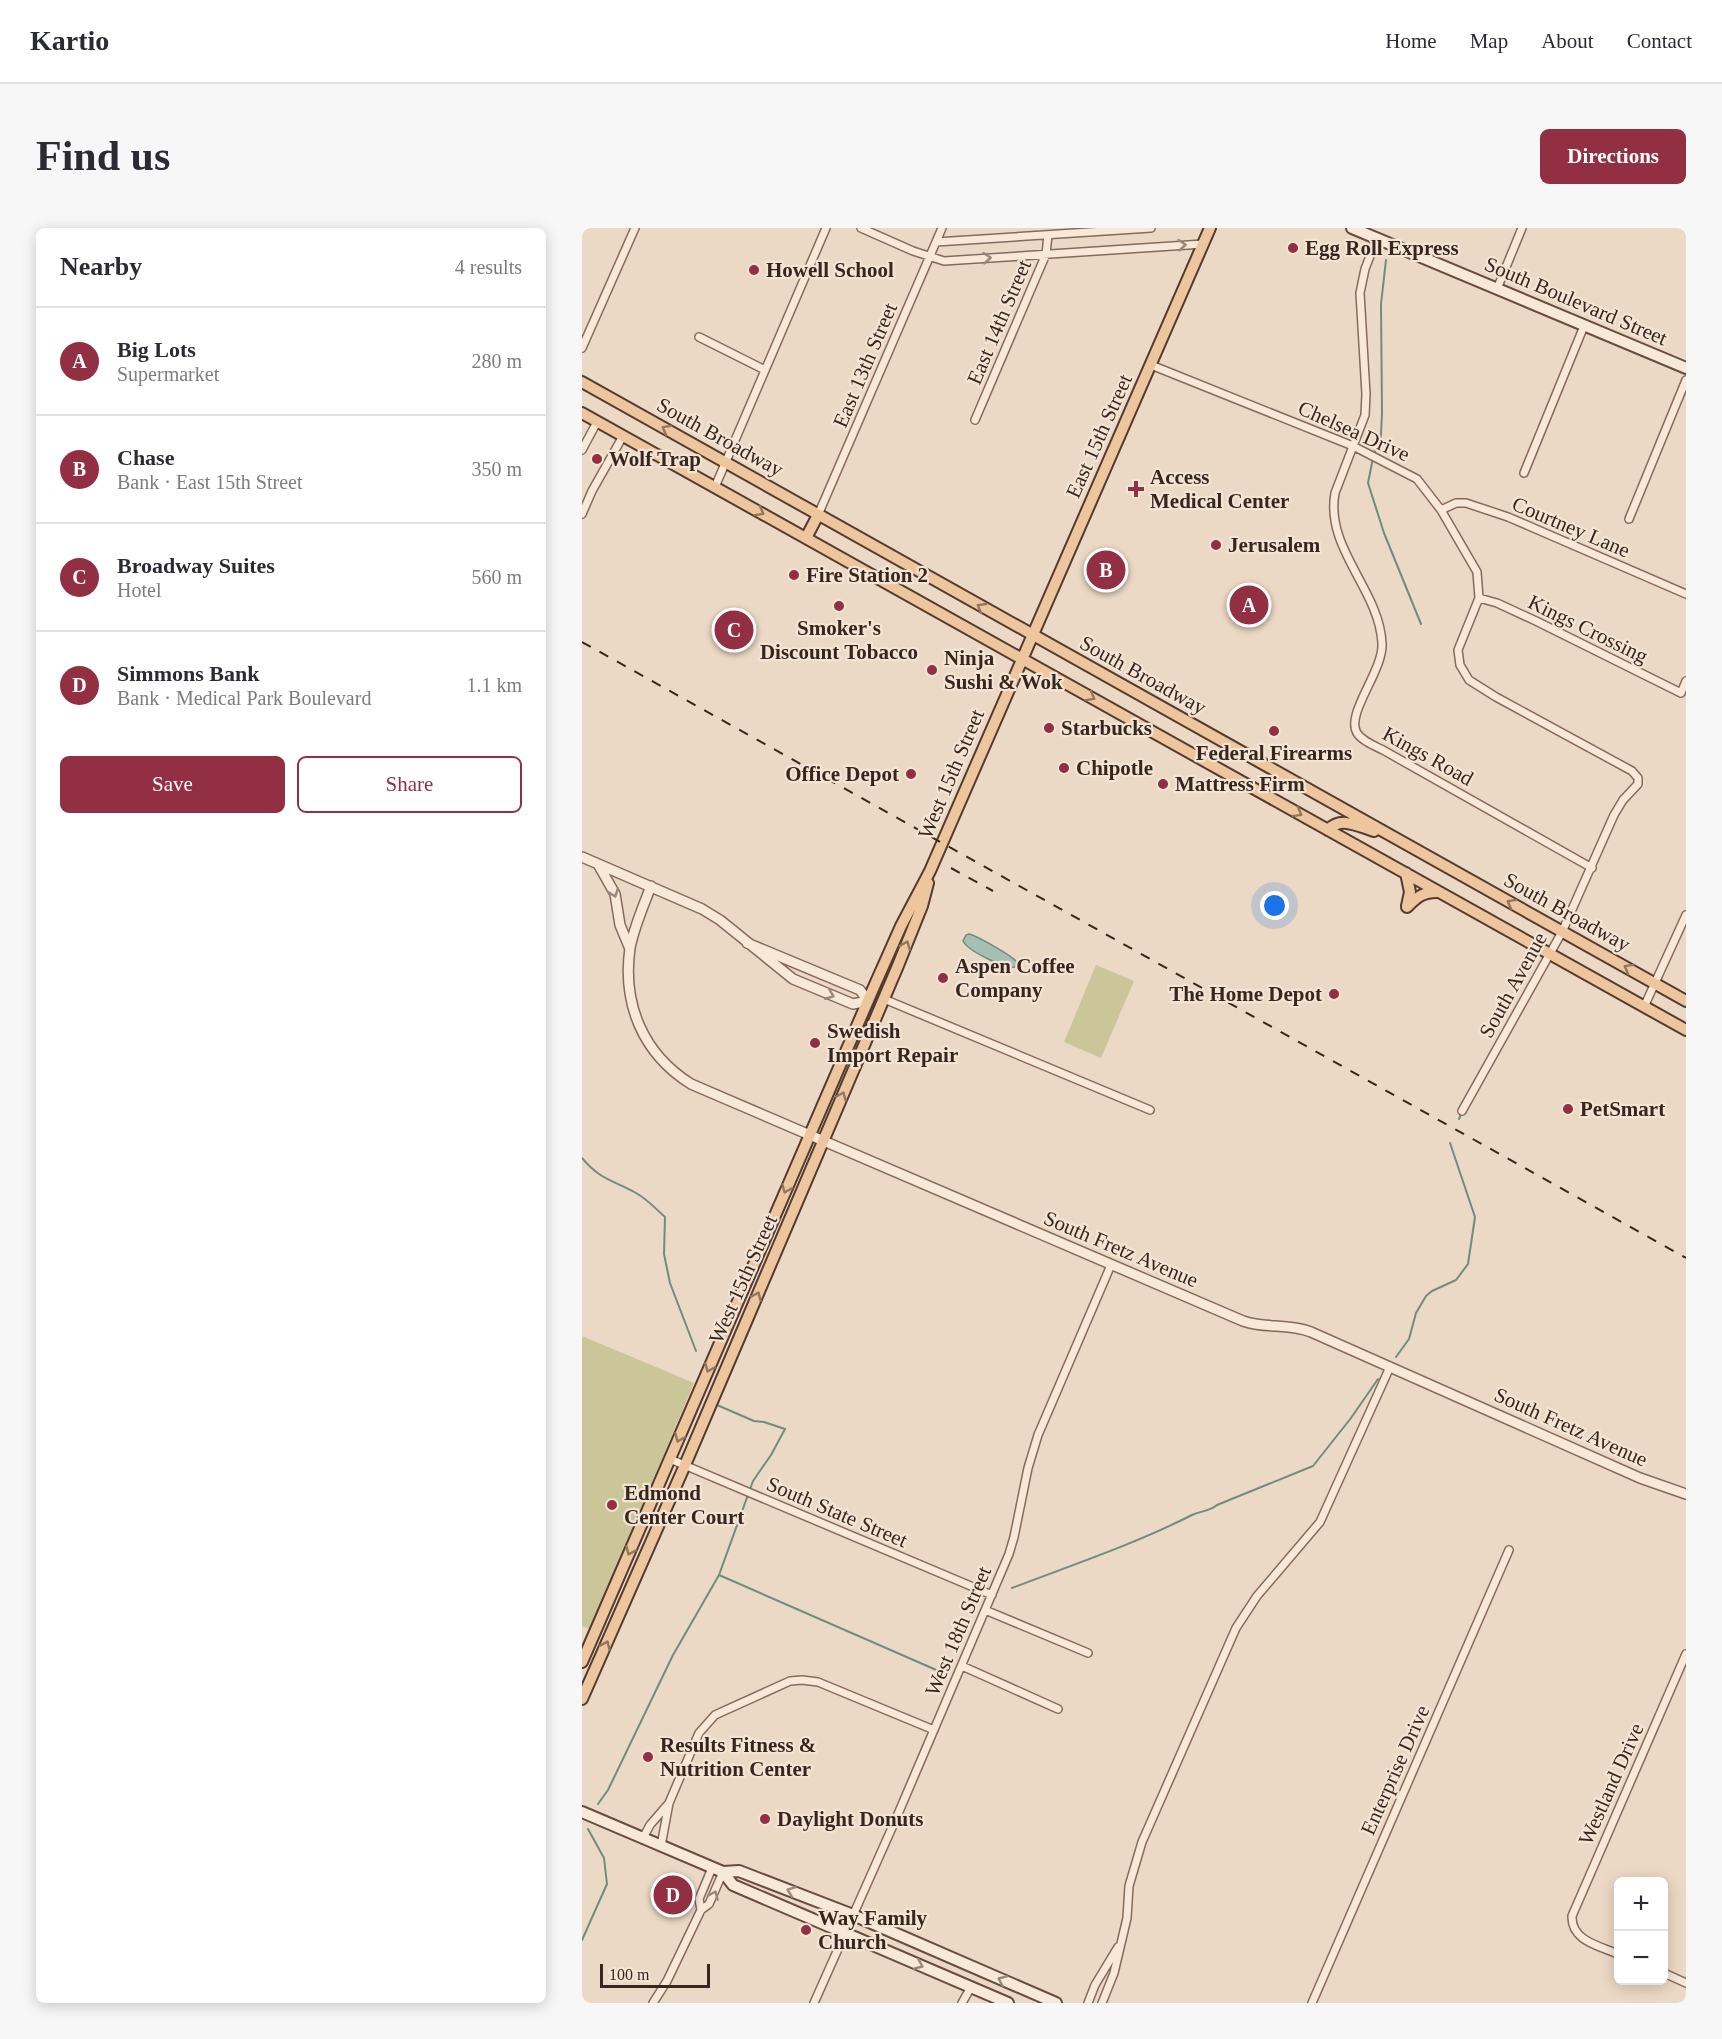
<!DOCTYPE html>
<html lang="en">
<head>
<meta charset="utf-8">
<style>
	body { margin:0; font-family:Georgia,serif; background:#f7f7f7; color:#2b2b33 }
	.controls { position:absolute; right:18px; bottom:18px; display:grid; overflow:hidden; border-radius:9px; box-shadow:0 3px 15px #0003 }
	.controls button { width:54px; height:54px; display:grid; place-items:center; padding:0; border:0; border-bottom:2px solid #e1e1e2; background:#fff; color:#2b2b33; font:30px sans-serif }
	.scale { position:absolute; left:18px; bottom:15px; width:110px; box-sizing:border-box; padding-left:6px; border:3px solid #37261f; border-top:0; font-size:16px; line-height:21px; white-space:nowrap; color:#37261f; -webkit-text-stroke:4px #f4e4d4; paint-order:stroke }
	.you { position:absolute; left:693px; top:678px; width:21px; height:21px; margin:-15px; border:4px solid #fff; border-radius:50%; background:#1a73e8; box-shadow:0 0 0 9px #1a73e833 }
	.badge { display:grid; place-items:center; width:39px; height:39px; border-radius:50%; background:#922f42; color:#fff; font-size:20px; font-weight:700 }
	.pin { position:absolute; translate:-50% -50%; border:3px solid #fff; box-shadow:0 2px 6px #0006 }
	.list { margin:0; padding:0; list-style:none }
	h2 { display:flex; justify-content:space-between; align-items:center; height:78px; margin:0; padding:0 24px; font-size:26px }
	h2 small { font-size:20px; font-weight:400; color:#7c7c81 }
	.list li { display:grid; grid-template-columns:39px 1fr auto; gap:18px; align-items:center; box-sizing:border-box; height:108px; padding:0 24px; border-top:2px solid #e1e1e2 }
	.list b { display:block; font-size:22px; white-space:nowrap }
	.list p { margin:0; font-size:20px; white-space:nowrap; color:#7c7c81 }
	.list em { font-size:20px; font-style:normal; color:#7c7c81 }
	.actions { display:flex; gap:12px; padding:18px 24px }
	.actions a { flex:1; padding:14px 0; border:2px solid #922f42; border-radius:9px; text-align:center; font-size:21px; color:#922f42 }
	.actions .main { background:#922f42; color:#fff }
	.map { position:relative; flex:none; width:1104px; height:1775px; overflow:hidden; border-radius:9px }
	header { display:flex; align-items:center; gap:36px; box-sizing:border-box; height:84px; padding:0 30px; background:#fff; border-bottom:2px solid #e1e1e2 }
	header strong { font-size:28px }
	nav { display:flex; gap:33px; margin-inline-start:auto; font-size:21px }
	.intro { display:flex; align-items:center; justify-content:space-between; box-sizing:border-box; height:144px; padding:0 36px }
	h1 { margin:0; font-size:42px }
	.button { padding:15px 27px; border-radius:9px; background:#922f42; color:#fff; font-size:21px; font-weight:700 }
	main { display:flex; gap:36px; padding:0 36px }
	aside { flex:1; background:#fff; border-radius:9px; box-shadow:0 3px 15px #0003 }
	.map>svg:first-child { display:block }
	.green { fill:#cac699 }
	.water { fill:#a6bfb3; stroke:#6d8d7f; stroke-width:1.5 }
	.lines { fill:none; stroke-linecap:round; stroke-linejoin:round }
	.stream { stroke:#6d8d7f; stroke-width:2 }
	.minor-casing { stroke:#866a5c; stroke-width:10 }
	.tertiary-casing { stroke:#866a5c; stroke-width:12 }
	.secondary-casing { stroke:#684c3f; stroke-width:14 }
	.primary-casing { stroke:#543a30; stroke-width:14 }
	.minor { stroke:#f7e8d8; stroke-width:7 }
	.tertiary { stroke:#f7e8d8; stroke-width:9 }
	.secondary { stroke:#f7e8d8; stroke-width:10 }
	.primary { stroke:#edc69e; stroke-width:10 }
	.rail { stroke:#37261f; stroke-width:2; stroke-dasharray:10 10; stroke-linecap:butt }
	.oneway { stroke:#97877c }
	.oneway2 { stroke:#92765e }
	.poi-dot { fill:#922f42; stroke:#f4e4d4; stroke-width:2 }
	.labels { text-anchor:middle; stroke-width:4.5; stroke-linejoin:round; paint-order:stroke }
	.poi-label { font-size:21px; font-weight:bold; fill:#37261f; stroke:#f4e4d4; text-anchor:start }
	.street-label { font-size:21px; fill:#37261f; stroke:#f4e4d4 }
</style>
</head>
<body>
<header>
<strong>Kartio</strong>
<nav><a>Home</a><a>Map</a><a>About</a><a>Contact</a></nav>
</header>
<div class="intro"><h1>Find us</h1><a class="button">Directions</a></div>
<main>
<aside>
<h2>Nearby<small>4 results</small></h2>
<ul class="list">
<li><span class="badge">A</span><div><b>Big Lots</b><p>Supermarket</p></div><em>280 m</em></li>
<li><span class="badge">B</span><div><b>Chase</b><p>Bank · East 15th Street</p></div><em>350 m</em></li>
<li><span class="badge">C</span><div><b>Broadway Suites</b><p>Hotel</p></div><em>560 m</em></li>
<li><span class="badge">D</span><div><b>Simmons Bank</b><p>Bank · Medical Park Boulevard</p></div><em>1.1 km</em></li>
</ul>
<div class="actions"><a class="main">Save</a><a>Share</a></div>
</aside>
<div class="map">
<svg width="1104" height="1775" viewBox="0 0 1104 1775">
	<rect width="100%" height="100%" fill="#ecd9c5"/>
	<path class="green" d="M514,737L552,753L519,830L482,814Z
		M0,1108L112,1155L8,1401L0,1398Z"/>
	<path class="water" d="M387,706C395,708 429,727 435,734L433,739C423,741 386,723 381,713L384,707Z"/>
	<g class="lines">
		<path class="stream" d="M804,32L799,76L800,185L799,206L798,214L792,225L786,255L802,305L839,396
			M877,891L880,884
			M0,930C18,952 31,952 54,965C65,971 74,981 83,989L82,1026L88,1055L114,1123
			M814,1129L827,1111L834,1085L844,1068L850,1063L874,1052L886,1036L893,989L868,915
			M137,1347L359,1444
			M430,1360C490,1337 553,1316 610,1287C619,1283 628,1283 635,1277L731,1238L769,1190L796,1151
			M16,1576L26,1562L91,1427L137,1347L171,1253L189,1227L203,1201L182,1194L172,1193L135,1177
			M0,1712L25,1656L22,1630L6,1601"/>
		<g class="minor-casing">
			<path id="minor" d="M279,0L331,23L362,33L621,16
				M795,10L783,41L778,65L784,166L783,187L753,265C743,321 797,361 800,415C802,442 763,486 775,505C780,513 793,518 801,522L1010,640
				M354,14L569,0
				M915,61L940,0
				M117,109L183,142
				M0,120L53,0
				M569,137L771,218L835,251L859,282L895,344L897,370L876,422L878,437L887,452L914,469L1050,543L1056,550V556L1041,572L1032,587L980,704L880,883
				M393,192L464,26L466,7
				M0,222L15,194
				M942,245L1002,98
				M133,259L244,0
				M859,282L874,275H884L926,289L1104,366
				M0,286L10,263L41,208
				M236,287L360,0
				M1047,291L1104,152
				M897,370L915,375L954,393L1099,465L1104,453
				M302,771L568,882
				M1062,779L1104,687
				M88,1231L410,1367
				M403,1382L506,1425
				M380,1438L476,1481
				M61,1610L68,1597L87,1575
				M79,1618L87,1575L117,1505L133,1487L208,1453L220,1452L236,1454L352,1502
				M130,1640L117,1671L119,1682L127,1676L141,1644
				M1036,1726C1018,1718 989,1713 990,1688L1104,1426
				M1082,1745L1104,1755
				M71,1775L85,1753L119,1682
				M232,1775L313,1593L427,1326L432,1309L446,1240L456,1207L529,1037
				M380,1775L389,1759
				M506,1775L513,1757L536,1719
				M520,1775L532,1745L545,1690L547,1658L560,1614L654,1400L675,1368L738,1294L808,1139
				M730,1775L927,1322"/>
		</g>
		<g class="tertiary-casing">
			<path id="tertiary" d="M0,629L120,681L138,692L211,751L271,776L286,773L278,762L165,715
				M16,636L33,666L38,697L48,721
				M69,658C61,679 52,699 48,720C40,776 61,826 109,856L661,1093C683,1101 706,1095 729,1104L1058,1250L1104,1266"/>
		</g>
		<g class="secondary-casing">
			<path id="secondary" d="M770,0L1104,140
				M0,1584L141,1644L157,1643L271,1687L474,1775
				M141,1644L151,1657L426,1775"/>
		</g>
		<g class="primary-casing">
			<path id="primary" d="M0,154L1104,773
				M0,185L1104,802
				M224,310L236,287
				M746,602C759,588 776,598 792,603
				M824,645L828,664L825,678
				M825,679C835,669 841,664 855,664
				M0,1434L291,761L319,698L348,643L628,0
				M0,1471L103,1237L315,740L340,678L346,655"/>
		</g>
		<use href="#minor" class="minor"/>
		<use href="#tertiary" class="tertiary"/>
		<use href="#secondary" class="secondary"/>
		<use href="#primary" class="primary"/>
		<path class="rail" d="M0,414L1104,1030
			M369,640L411,663"/>
	</g>
	<defs><path id="oneway-chevron" d="M-2-3.5L2.5 0L-2 3.5" fill="none" stroke-width="1.6" stroke-linecap="round" stroke-linejoin="round" transform="scale(1.5)"/></defs>
	<g class="oneway">
		<use href="#oneway-chevron" transform="translate(600 17) rotate(-4)"/>
		<use href="#oneway-chevron" transform="translate(405 30) rotate(-4)"/>
		<use href="#oneway-chevron" transform="translate(32 665) rotate(70)"/>
		<use href="#oneway-chevron" transform="translate(248 767) rotate(22)"/>
		<use href="#oneway-chevron" transform="translate(209 1663) rotate(-160)"/>
		<use href="#oneway-chevron" transform="translate(132 1667) rotate(-67)"/>
		<use href="#oneway-chevron" transform="translate(337 1737) rotate(23)"/>
		<use href="#oneway-chevron" transform="translate(420 1752) rotate(-156)"/>
	</g>
	<g class="oneway2">
		<use href="#oneway-chevron" transform="translate(84 201) rotate(-151)"/>
		<use href="#oneway-chevron" transform="translate(178 284) rotate(29)"/>
		<use href="#oneway-chevron" transform="translate(399 379) rotate(-150)"/>
		<use href="#oneway-chevron" transform="translate(509 469) rotate(29)"/>
		<use href="#oneway-chevron" transform="translate(716 585) rotate(29)"/>
		<use href="#oneway-chevron" transform="translate(929 675) rotate(-151)"/>
		<use href="#oneway-chevron" transform="translate(324 717) rotate(-68)"/>
		<use href="#oneway-chevron" transform="translate(1046 740) rotate(-151)"/>
		<use href="#oneway-chevron" transform="translate(260 868) rotate(-67)"/>
		<use href="#oneway-chevron" transform="translate(204 961) rotate(113)"/>
		<use href="#oneway-chevron" transform="translate(175 1068) rotate(-66)"/>
		<use href="#oneway-chevron" transform="translate(127 1140) rotate(113)"/>
		<use href="#oneway-chevron" transform="translate(97 1210) rotate(113)"/>
		<use href="#oneway-chevron" transform="translate(48 1323) rotate(114)"/>
		<use href="#oneway-chevron" transform="translate(24 1417) rotate(-66)"/>
	</g>
	<g class="poi-dot">
		<circle cx="711" cy="20" r="6"/>
		<circle cx="172" cy="42" r="6"/>
		<circle cx="15" cy="231" r="6"/>
		<path d="M551 252h6v6h6v6h-6v6h-6v-6h-6v-6h6z"/>
		<circle cx="634" cy="317" r="6"/>
		<circle cx="212" cy="347" r="6"/>
		<circle cx="257" cy="378" r="6"/>
		<circle cx="350" cy="442" r="6"/>
		<circle cx="467" cy="500" r="6"/>
		<circle cx="692" cy="503" r="6"/>
		<circle cx="482" cy="540" r="6"/>
		<circle cx="329" cy="546" r="6"/>
		<circle cx="581" cy="556" r="6"/>
		<circle cx="361" cy="750" r="6"/>
		<circle cx="752" cy="766" r="6"/>
		<circle cx="233" cy="815" r="6"/>
		<circle cx="986" cy="881" r="6"/>
		<circle cx="30" cy="1277" r="6"/>
		<circle cx="66" cy="1529" r="6"/>
		<circle cx="183" cy="1591" r="6"/>
		<circle cx="224" cy="1702" r="6"/>
	</g>
	<g class="labels">
		<g class="poi-label">
			<text x="723" y="27">Egg Roll Express</text>
			<text x="184" y="49">Howell School</text>
			<text x="27" y="238">Wolf Trap</text>
			<text x="568" y="256">Access<tspan x="568" dy="24">Medical Center</tspan></text>
			<text x="646" y="324">Jerusalem</text>
			<text x="224" y="354">Fire Station 2</text>
			<text x="257" y="407" text-anchor="middle">Smoker's<tspan x="257" dy="24">Discount Tobacco</tspan></text>
			<text x="362" y="437">Ninja<tspan x="362" dy="24">Sushi &amp; Wok</tspan></text>
			<text x="479" y="507">Starbucks</text>
			<text x="692" y="532" text-anchor="middle">Federal Firearms</text>
			<text x="494" y="547">Chipotle</text>
			<text x="317" y="553" text-anchor="end">Office Depot</text>
			<text x="593" y="563">Mattress Firm</text>
			<text x="373" y="745">Aspen Coffee<tspan x="373" dy="24">Company</tspan></text>
			<text x="740" y="773" text-anchor="end">The Home Depot</text>
			<text x="245" y="810">Swedish<tspan x="245" dy="24">Import Repair</tspan></text>
			<text x="998" y="888">PetSmart</text>
			<text x="42" y="1272">Edmond<tspan x="42" dy="24">Center Court</tspan></text>
			<text x="78" y="1524">Results Fitness &amp;<tspan x="78" dy="24">Nutrition Center</tspan></text>
			<text x="195" y="1598">Daylight Donuts</text>
			<text x="236" y="1697">Way Family<tspan x="236" dy="24">Church</tspan></text>
		</g>
		<g class="street-label">
			<text transform="translate(994 73) rotate(23)" y="7">South Boulevard Street</text>
			<text transform="translate(417 94) rotate(-67)" y="7">East 14th Street</text>
			<text transform="translate(283 137) rotate(-67)" y="7">East 13th Street</text>
			<text transform="translate(772 203) rotate(24)" y="7">Chelsea Drive</text>
			<text transform="translate(517 208) rotate(-66)" y="7">East 15th Street</text>
			<text transform="translate(138 209) rotate(29)" y="7">South Broadway</text>
			<text transform="translate(989 299) rotate(23)" y="7">Courtney Lane</text>
			<text transform="translate(1006 401) rotate(26)" y="7">Kings Crossing</text>
			<text transform="translate(561 447) rotate(29)" y="7">South Broadway</text>
			<text transform="translate(846 528) rotate(29)" y="7">Kings Road</text>
			<text transform="translate(369 546) rotate(-67)" y="7">West 15th Street</text>
			<text transform="translate(985 684) rotate(29)" y="7">South Broadway</text>
			<text transform="translate(931 757) rotate(-61)" y="7">South Avenue</text>
			<text transform="translate(539 1021) rotate(23)" y="7">South Fretz Avenue</text>
			<text transform="translate(161 1051) rotate(-66)" y="7">West 15th Street</text>
			<text transform="translate(989 1199) rotate(24)" y="7">South Fretz Avenue</text>
			<text transform="translate(255 1284) rotate(23)" y="7">South State Street</text>
			<text transform="translate(376 1403) rotate(-67)" y="7">West 18th Street</text>
			<text transform="translate(813 1542) rotate(-66)" y="7">Enterprise Drive</text>
			<text transform="translate(1029 1556) rotate(-66)" y="7">Westland Drive</text>
		</g>
	</g>
</svg>
<div class="controls">
<button>+</button>
<button>−</button>
</div>
<div class="scale">100 m</div>
<div class="you"></div>
<div class="pin badge" style="left:667px;top:377px">A</div>
<div class="pin badge" style="left:524px;top:342px">B</div>
<div class="pin badge" style="left:152px;top:402px">C</div>
<div class="pin badge" style="left:91px;top:1667px">D</div>
</div>
</main>
</body>
</html>
